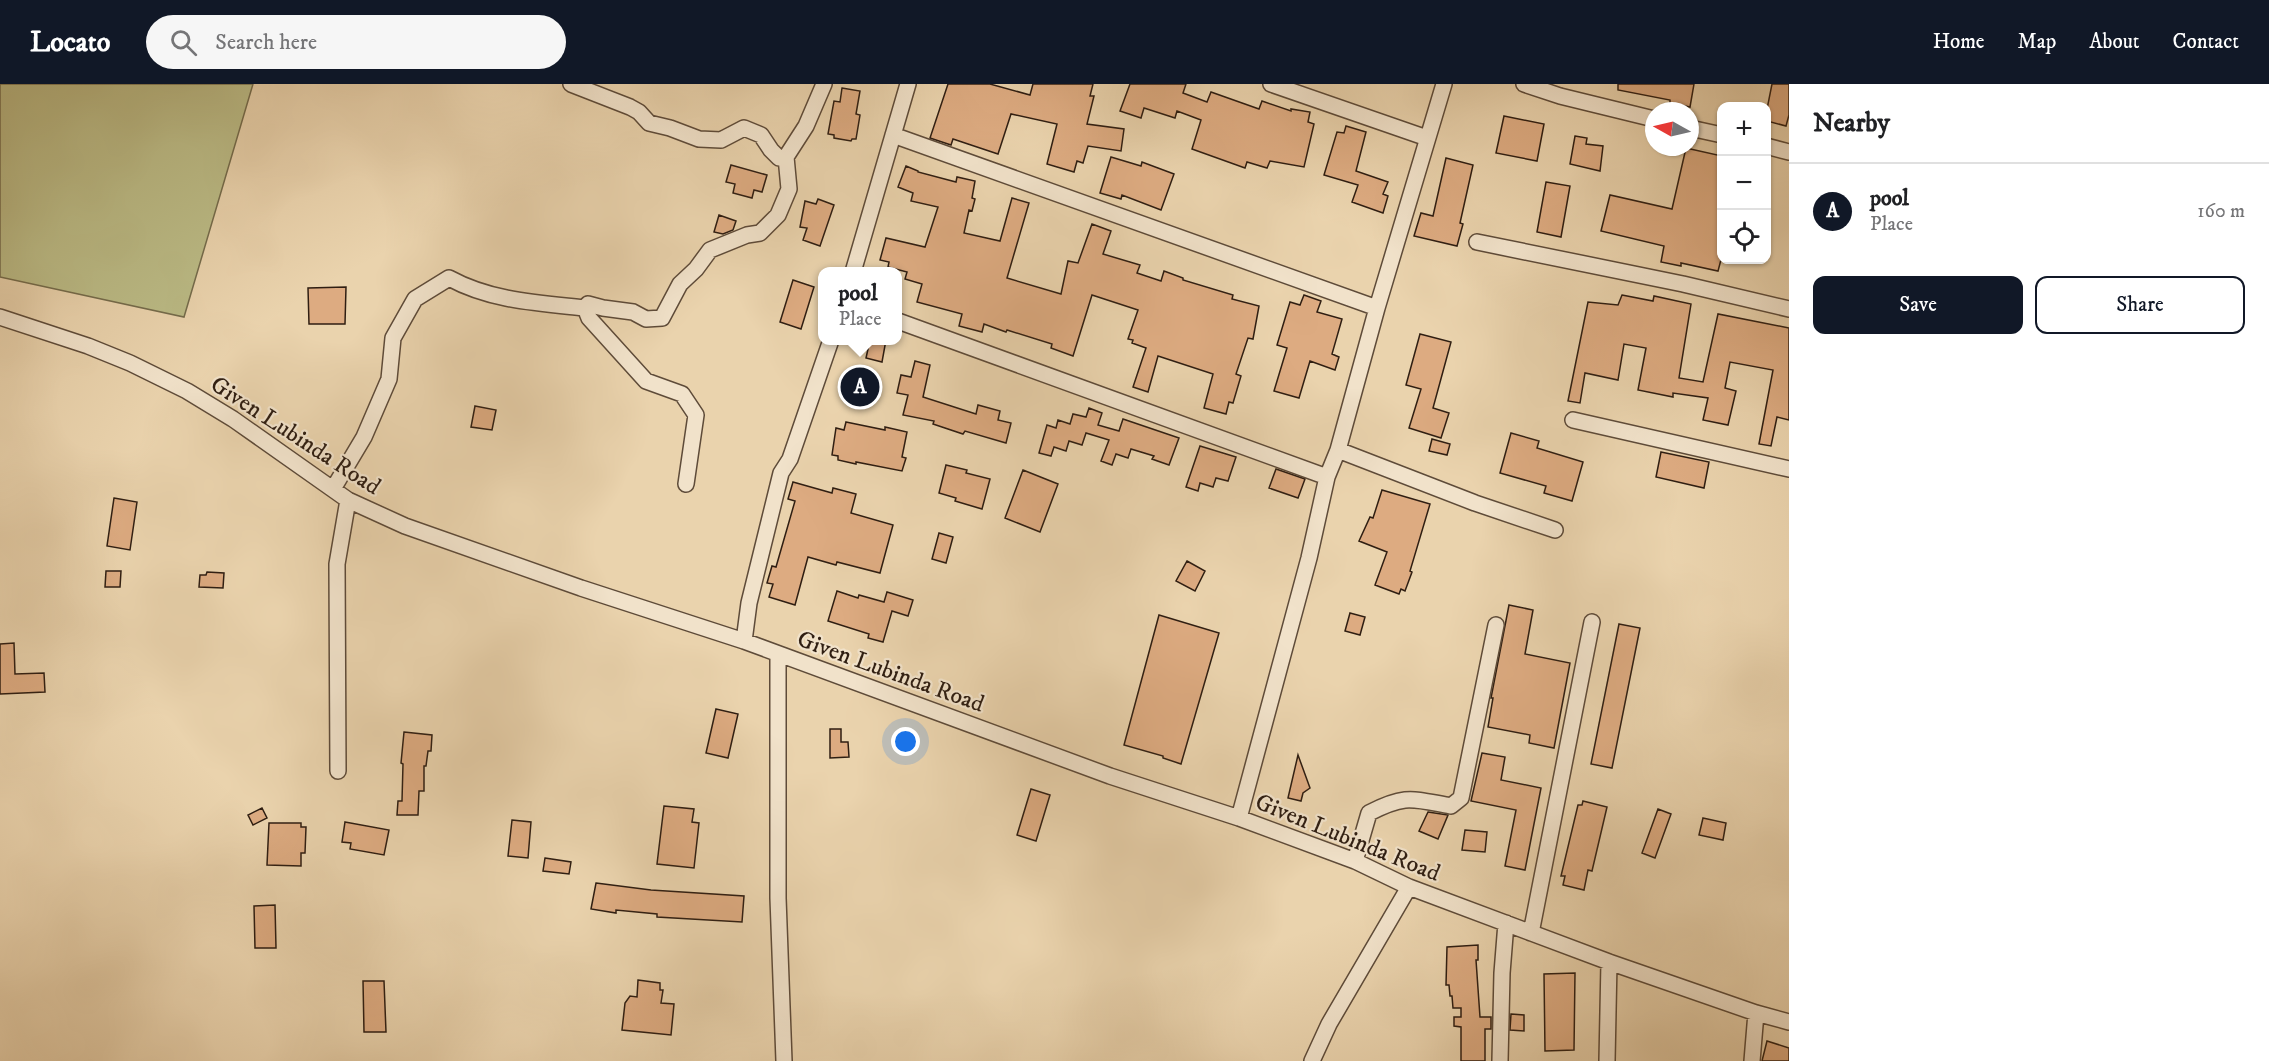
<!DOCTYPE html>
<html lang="en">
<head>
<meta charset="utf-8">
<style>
	body { margin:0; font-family:"IM FELL DW Pica",serif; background:#f6f6f6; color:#202124 }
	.controls { position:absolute; right:18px; top:18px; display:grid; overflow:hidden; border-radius:12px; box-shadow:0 2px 4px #0004 }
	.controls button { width:54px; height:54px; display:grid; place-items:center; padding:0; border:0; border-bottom:2px solid #e0e0e0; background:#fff; color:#202124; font:30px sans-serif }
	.compass { position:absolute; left:1645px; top:18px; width:54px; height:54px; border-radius:50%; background:#fff; box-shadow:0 2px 4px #0004; rotate:278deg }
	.you { position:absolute; left:906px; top:658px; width:21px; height:21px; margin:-15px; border:4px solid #fff; border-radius:50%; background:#1a73e8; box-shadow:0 0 0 9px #1a73e833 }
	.badge { display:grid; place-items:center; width:39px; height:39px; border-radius:50%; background:#111827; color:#fff; font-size:20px; font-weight:700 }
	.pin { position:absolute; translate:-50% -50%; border:3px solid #fff; box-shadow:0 2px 6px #0006 }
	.popup { position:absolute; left:818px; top:183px; width:84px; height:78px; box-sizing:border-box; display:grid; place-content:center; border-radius:12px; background:#fff; filter:drop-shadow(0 2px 4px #0005); font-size:20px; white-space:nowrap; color:#757577 }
	.popup b { font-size:22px; color:#202124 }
	.popup::after { content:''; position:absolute; left:50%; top:100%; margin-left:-12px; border:12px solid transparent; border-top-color:#fff }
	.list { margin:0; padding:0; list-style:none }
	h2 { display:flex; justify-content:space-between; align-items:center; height:78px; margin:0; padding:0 24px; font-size:26px }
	h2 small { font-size:20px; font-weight:400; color:#757577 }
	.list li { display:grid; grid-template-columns:39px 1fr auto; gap:18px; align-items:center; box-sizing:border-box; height:96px; padding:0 24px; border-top:2px solid #e0e0e0 }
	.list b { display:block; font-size:22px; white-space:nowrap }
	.list p { margin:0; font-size:20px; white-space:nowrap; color:#757577 }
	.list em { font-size:20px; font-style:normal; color:#757577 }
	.actions { display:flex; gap:12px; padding:18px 24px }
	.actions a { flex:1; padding:14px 0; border:2px solid #111827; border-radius:12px; text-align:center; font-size:21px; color:#111827 }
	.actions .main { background:#111827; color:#fff }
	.icon { flex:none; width:33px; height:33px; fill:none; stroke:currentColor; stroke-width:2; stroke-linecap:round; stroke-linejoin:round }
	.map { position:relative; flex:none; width:1789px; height:977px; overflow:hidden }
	header { display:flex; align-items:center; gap:36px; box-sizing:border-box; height:84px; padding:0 30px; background:#111827; color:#fff }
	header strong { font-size:28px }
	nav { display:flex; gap:33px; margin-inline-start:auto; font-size:21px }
	.search { width:420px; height:54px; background:#f6f6f6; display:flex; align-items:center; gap:15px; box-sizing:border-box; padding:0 21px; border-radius:33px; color:#757577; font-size:22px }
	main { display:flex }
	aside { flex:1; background:#fff }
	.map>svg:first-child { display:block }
	.green { fill:#bbbb86; stroke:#756c4c; stroke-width:1.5 }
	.building { fill:#ddab81; stroke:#2f1e12; stroke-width:1.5 }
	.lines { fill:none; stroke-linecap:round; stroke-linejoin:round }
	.minor-casing { stroke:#5e4b39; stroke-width:18 }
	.minor { stroke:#f1e2ca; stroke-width:15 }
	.labels { text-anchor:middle; stroke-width:4.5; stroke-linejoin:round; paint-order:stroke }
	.street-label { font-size:24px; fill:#2f1e12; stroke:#f1e2ca }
</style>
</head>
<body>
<header>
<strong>Locato</strong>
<div class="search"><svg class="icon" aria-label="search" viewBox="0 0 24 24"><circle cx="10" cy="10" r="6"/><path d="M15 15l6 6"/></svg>Search here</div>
<nav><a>Home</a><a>Map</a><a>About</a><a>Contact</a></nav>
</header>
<main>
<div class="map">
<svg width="1789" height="977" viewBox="0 0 1789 977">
	<rect width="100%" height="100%" fill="#ead3ad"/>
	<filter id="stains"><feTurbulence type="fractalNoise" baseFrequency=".00333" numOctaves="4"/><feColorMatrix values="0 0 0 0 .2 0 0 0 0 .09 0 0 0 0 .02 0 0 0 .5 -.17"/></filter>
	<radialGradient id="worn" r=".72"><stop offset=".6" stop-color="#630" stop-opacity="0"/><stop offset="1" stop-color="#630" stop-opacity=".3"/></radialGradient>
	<path class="green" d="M0,0H253L184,233L0,193Z"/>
	<path class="building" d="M948,0H990L1030,11L1033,0H1093L1090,12H1094L1087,40L1124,45L1121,67L1088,62L1083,79L1077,77L1074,88L1047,80L1057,40L1011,30L998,70L953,55L951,61L930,54Z
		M1130,0H1186L1183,9L1207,18L1211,8L1259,25L1262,17L1291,27V25L1310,28L1308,38L1314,40L1304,83L1270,77L1267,84L1247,78L1245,84L1192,65L1201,36L1177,27L1175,34L1144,24L1141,34L1120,27Z
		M1618,0H1694L1690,23L1670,19V16L1618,6Z
		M1772,0H1789V31L1786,42L1767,37V25Z
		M842,4L860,7L856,30L860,31L856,55H852L851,57L834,54V51L828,50L834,17L840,18Z
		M1504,32L1544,40L1537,77L1496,69Z
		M1346,42L1366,48L1356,87L1388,98L1383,110L1388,112L1383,129L1352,118L1358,101L1324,91L1337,48L1344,49Z
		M1575,52L1587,54L1586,60L1603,62L1600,87L1570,80Z
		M1686,64L1722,72V172L1718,187L1681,179V182L1661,178L1664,162L1601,147L1610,111L1672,125Z
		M1111,73L1141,82L1142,78L1174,90L1161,126L1122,111L1121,115L1100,109Z
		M1446,74L1473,81L1460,139L1463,140L1457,162L1414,152L1421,129L1433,132Z
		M731,81L767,91L762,108L754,106L752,114L733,109L735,100L726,98Z
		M906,82L918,87V88L956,98L957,93L975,97L972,114L975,115L972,127L969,126L964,149L1000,157L1012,114L1029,119L1007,194L1061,210L1068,177L1078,179L1092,140L1111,147L1103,170L1140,181L1137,189L1161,197L1164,187L1183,194V196L1233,211L1232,215L1259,222L1253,255L1248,254L1236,290L1241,292L1233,319L1229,318L1226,330L1204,324L1213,290L1158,272L1148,308L1133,303L1146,264L1132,259L1133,256L1128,255L1138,226L1092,211L1073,272L1051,264L1052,260L1007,246L1006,248L984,240L982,248L959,242L962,230L917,218L922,200L905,195L907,188L888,183L889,178L880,176L886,154L925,163L938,123L911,117L913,109L898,103Z
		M1546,98L1570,102L1561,153L1537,148Z
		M818,115L834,121L820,162L803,156L807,144L800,143L805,117L816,120Z
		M719,131L736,137L733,146L723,150L714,148Z
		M793,196L814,203L801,245L780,238Z
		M346,203L345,240H309L308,204Z
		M1304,211L1321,217L1317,228L1342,235L1332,270L1339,273L1335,286L1310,277L1299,314L1274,307L1287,264L1277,261L1290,218L1300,221Z
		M1622,211L1653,217L1654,212L1691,220L1679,294L1703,298L1718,230L1789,244V336L1777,333L1771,362L1759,360L1773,286L1730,278L1725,304L1736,307L1728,341L1703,336L1708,314L1673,309V313L1638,306L1646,264L1624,260L1618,296L1585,289L1580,319L1568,317L1588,218L1618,221Z
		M1420,250L1451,258L1433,324L1449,329L1441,354L1409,344L1421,305L1406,301Z
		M870,256H886L882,278L866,274Z
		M915,277L930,281L923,313L976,330L978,321L1000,327L998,336L1011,339L1006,359L965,347L963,350L933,340L934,337L903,331L908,311L897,309L901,291L911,293Z
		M475,322L496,326L492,346L471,343Z
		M1089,324L1102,329L1098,341L1119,347L1123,335L1179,354L1169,381L1152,375L1154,372L1131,365L1128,374L1116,370L1112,381L1101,377L1109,356L1086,349L1082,361L1069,357L1066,367L1054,363L1051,372L1039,369L1047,341L1056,344L1058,336L1070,340L1073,330L1086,333Z
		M846,338L885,346V343L907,348L902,373L906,374L902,387L856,378V380L838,376V372L832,371L836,344L844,346Z
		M1511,349L1539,357L1537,364L1583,378L1572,417L1544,409L1546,402L1500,389Z
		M1432,355L1450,360L1447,371L1429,367Z
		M1200,362L1236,373L1228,397L1216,394L1213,403L1200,399L1198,407L1186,403Z
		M1661,368L1709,378L1704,404L1656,393Z
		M946,381L967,386L966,389L990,395L982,425L955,417L956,414L939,409Z
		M1276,385L1305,395L1298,414L1269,404Z
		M1023,386L1058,400L1040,448L1005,434Z
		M793,398L832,409L833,404L856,410L851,429L893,441L880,489L837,478L836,481L808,473L795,521L769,513L773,500L767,499L772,482L776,483L795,417L788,415Z
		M1382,406L1430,420L1410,487L1412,488L1405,507L1401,505L1399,510L1375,501L1387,468L1359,457L1370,433L1373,434Z
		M114,414L137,418L130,466L107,462Z
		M939,449L953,453L946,479L932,475Z
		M1187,477L1205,487L1195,507L1176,497Z
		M106,487H121L120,503H105Z
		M207,488L224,489L223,504L199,503L200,491H206Z
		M837,507L858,514L859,511L884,518L887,508L913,516L908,532L892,527L883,558L868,554L869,550L828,537Z
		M1509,521L1533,526L1525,570L1570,579L1554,664L1529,659L1530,651L1488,643L1493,614H1491Z
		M1350,529L1365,533L1360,551L1345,547Z
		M1159,531L1219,549L1181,680L1163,674V672L1124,661Z
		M1619,540L1640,544L1612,684L1591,680Z
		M14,559L15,590L44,589L45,608L0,610V560Z
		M716,625L738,630L728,674L706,669Z
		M830,645H841V658H848L849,673L830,674Z
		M404,648L432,651L431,667H428L426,682H424V707H419L418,731H397L398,717H402L403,680L401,679Z
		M1482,669L1505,673L1501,696L1541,704L1525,786L1505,782L1516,726L1471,717Z
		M1298,671L1310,704L1303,709L1301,717L1288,714Z
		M1031,705L1050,711L1036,757L1017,751Z
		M1583,717L1607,723L1592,787L1588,786L1584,806L1563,801L1565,792H1561L1578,721H1582Z
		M664,722L694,725L692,738L699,739L694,784L657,780Z
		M262,724L267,734L253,741L248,731Z
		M1658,725L1671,730L1655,774L1642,769Z
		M1428,728L1448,731L1438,755L1419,747Z
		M1703,734L1726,739L1723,756L1699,751Z
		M512,736L531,738L528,774L508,772Z
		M345,738L389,746L384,771L350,765L351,759L342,758Z
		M269,739H301V743H306L305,769H301V782L267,781Z
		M1465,746L1487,748L1485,768L1462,766Z
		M545,774L571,778L569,790L543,787Z
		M596,799L651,806L744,812L742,838L657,833V830L616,826V829L591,825Z
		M275,821L276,864H255L254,822Z
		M1478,861V876H1476L1480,933H1491V945H1485V977H1461V943L1454,942V933H1461V924H1453L1452,912H1450L1449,901H1446L1447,863Z
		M1575,889L1574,966L1545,967L1544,890Z
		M638,896L660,899V906H663L661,919L674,920L671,951L622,946L625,919L630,912L637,913Z
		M363,897H384L386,948H364Z
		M1511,930L1524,931V947L1510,946Z
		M1767,957L1789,964V977H1762Z"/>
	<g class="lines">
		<g class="minor-casing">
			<path id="minor" d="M571,0L630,23L639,28L649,39L670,44L699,55L721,56L744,44L761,51L771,66L779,74L786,73
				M1271,0L1427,54
				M1524,0L1560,12L1654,35
				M1690,44L1722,51
				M893,51L1377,224
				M1766,62L1789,68
				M1477,158L1683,200L1789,225
				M853,188L908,0
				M585,224L588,220L603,224L633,228L646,235L662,234L680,200L696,185L710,166L747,151L760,149L778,131L789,105L786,73L806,42L824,0
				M0,233L88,262L130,279L187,307L233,335L348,416L405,442L581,504L744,557L1110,692L1239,734L1355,777L1409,803L1609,878L1756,929L1789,938
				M898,237L1327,393
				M1573,336L1789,385
				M1338,366L1475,419L1555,446
				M333,405L364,353L389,295L393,254L415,215L449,194C491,217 538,219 585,224L589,234L646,297L682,310L696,331L686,400
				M744,557L749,519L781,389L790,375L831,256
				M778,570V814L784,977
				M338,687L337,480L348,416
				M1239,734L1309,474L1327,393L1338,366L1377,224L1444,0
				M1355,777L1369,729C1406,710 1412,715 1451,722L1461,714L1496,541
				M1531,849L1592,538
				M1312,977L1329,940L1409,803
				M1500,977L1502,889L1506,839
				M1607,977L1609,878
				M1752,977L1756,929"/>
		</g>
		<use href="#minor" class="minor"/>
	</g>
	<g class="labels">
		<g class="street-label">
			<text transform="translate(296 351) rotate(33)" y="8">Given Lubinda Road</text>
			<text transform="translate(891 587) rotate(20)" y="8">Given Lubinda Road</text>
			<text transform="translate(1348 753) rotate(22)" y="8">Given Lubinda Road</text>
		</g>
	</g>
	<rect width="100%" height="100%" filter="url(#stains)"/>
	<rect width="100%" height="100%" fill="url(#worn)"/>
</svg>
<div class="controls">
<button>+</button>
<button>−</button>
<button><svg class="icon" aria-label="locate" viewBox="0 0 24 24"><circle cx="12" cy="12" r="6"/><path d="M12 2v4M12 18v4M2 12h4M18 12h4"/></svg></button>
</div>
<svg class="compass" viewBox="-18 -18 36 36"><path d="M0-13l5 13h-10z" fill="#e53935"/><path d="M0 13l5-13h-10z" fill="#757577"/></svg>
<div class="you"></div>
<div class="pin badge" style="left:860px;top:303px">A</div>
<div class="popup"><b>pool</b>Place</div>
</div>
<aside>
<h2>Nearby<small></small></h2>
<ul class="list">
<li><span class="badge">A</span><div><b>pool</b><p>Place</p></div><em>160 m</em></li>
</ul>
<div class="actions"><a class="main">Save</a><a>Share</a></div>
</aside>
</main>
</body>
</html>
